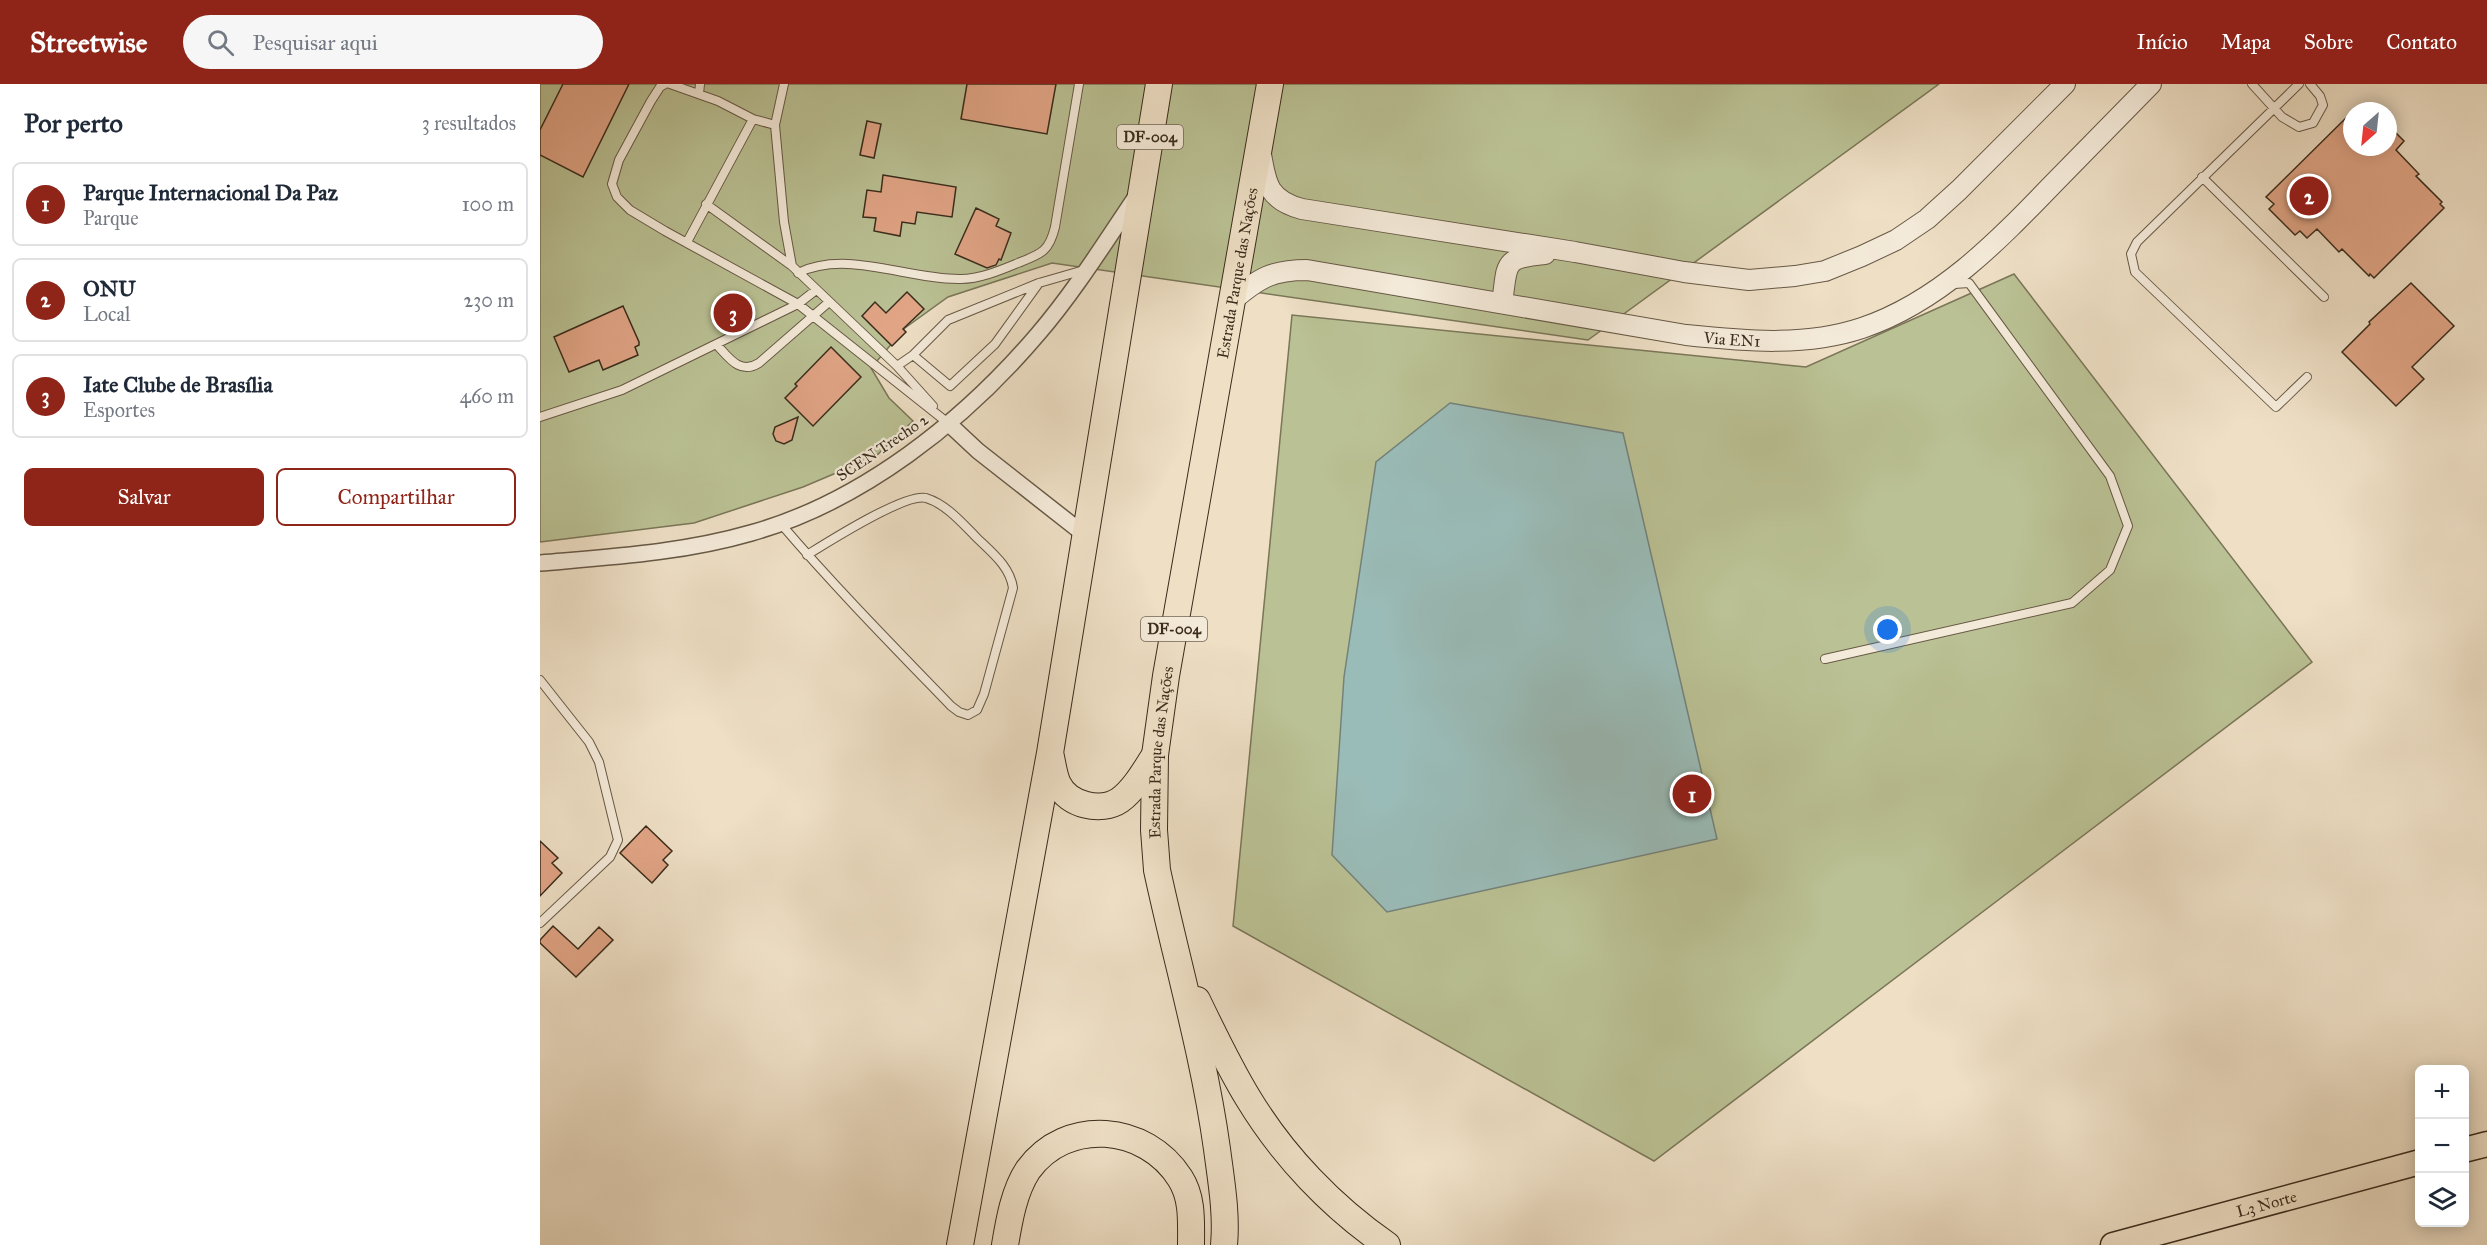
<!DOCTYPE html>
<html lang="pt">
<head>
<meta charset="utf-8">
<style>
	body { margin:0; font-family:"IM FELL Great Primer",serif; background:#f6f6f7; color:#1f2937 }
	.controls { position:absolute; right:18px; bottom:18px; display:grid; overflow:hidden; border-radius:9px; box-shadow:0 3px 15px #0003 }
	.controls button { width:54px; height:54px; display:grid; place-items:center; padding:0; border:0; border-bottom:2px solid #e0e1e3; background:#fff; color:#1f2937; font:30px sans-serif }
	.compass { position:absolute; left:1803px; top:18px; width:54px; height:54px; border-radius:50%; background:#fff; box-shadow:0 3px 15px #0003; rotate:207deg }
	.you { position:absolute; left:1348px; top:546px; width:21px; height:21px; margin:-15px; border:4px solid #fff; border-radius:50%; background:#1a73e8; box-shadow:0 0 0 9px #1a73e833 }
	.badge { display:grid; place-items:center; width:39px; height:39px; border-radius:50%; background:#8f2418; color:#fff; font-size:20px; font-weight:700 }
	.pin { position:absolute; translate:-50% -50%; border:3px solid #fff; box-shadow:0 2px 6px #0006 }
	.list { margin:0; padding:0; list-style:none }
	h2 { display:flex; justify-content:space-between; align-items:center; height:78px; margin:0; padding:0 24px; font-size:26px }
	h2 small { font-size:20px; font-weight:400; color:#747a83 }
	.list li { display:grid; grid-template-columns:39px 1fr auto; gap:18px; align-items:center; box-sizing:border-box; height:84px; margin:0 12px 12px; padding:0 12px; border:2px solid #e0e1e3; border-radius:9px }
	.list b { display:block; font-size:22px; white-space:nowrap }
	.list p { margin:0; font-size:20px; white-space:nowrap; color:#747a83 }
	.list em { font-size:20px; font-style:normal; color:#747a83 }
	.actions { display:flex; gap:12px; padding:18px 24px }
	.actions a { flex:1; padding:14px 0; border:2px solid #8f2418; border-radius:9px; text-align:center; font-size:21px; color:#8f2418 }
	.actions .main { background:#8f2418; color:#fff }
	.icon { flex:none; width:33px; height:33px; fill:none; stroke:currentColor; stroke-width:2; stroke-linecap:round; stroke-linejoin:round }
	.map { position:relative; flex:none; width:1947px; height:1161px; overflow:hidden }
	header { display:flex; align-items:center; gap:36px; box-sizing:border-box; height:84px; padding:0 30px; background:#8f2418; color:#fff }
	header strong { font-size:28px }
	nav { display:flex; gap:33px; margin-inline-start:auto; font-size:21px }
	.search { width:420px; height:54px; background:#f6f6f7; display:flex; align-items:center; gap:15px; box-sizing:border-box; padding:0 21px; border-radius:33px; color:#747a83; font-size:22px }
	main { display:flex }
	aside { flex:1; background:#fff }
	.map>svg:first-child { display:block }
	.green { fill:#bac194; stroke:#7a7658; stroke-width:1.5 }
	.water { fill:#9abcb8; stroke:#74827a; stroke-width:1.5 }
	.building { fill:#e1a586; stroke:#3a2c1c; stroke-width:1.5 }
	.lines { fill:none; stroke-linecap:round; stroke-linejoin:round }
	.service-casing { stroke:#675946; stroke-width:10 }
	.minor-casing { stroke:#675946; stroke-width:18 }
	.tertiary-casing { stroke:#675946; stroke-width:22 }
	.primary-casing { stroke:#3a2c1c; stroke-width:27 }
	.trunk-casing { stroke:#3a2c1c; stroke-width:28 }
	.service { stroke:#f4ead9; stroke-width:8 }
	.minor { stroke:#f4ead9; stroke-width:15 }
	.tertiary { stroke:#f4ead9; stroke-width:20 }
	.primary { stroke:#eedfc5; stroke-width:24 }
	.trunk { stroke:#eedfc5; stroke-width:26 }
	.labels { text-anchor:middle; stroke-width:4.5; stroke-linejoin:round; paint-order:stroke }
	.shield { fill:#f4ead9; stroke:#726555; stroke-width:1.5 }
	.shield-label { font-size:15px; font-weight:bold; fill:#3a2c1c }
	.street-label { font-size:16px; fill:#3a2c1c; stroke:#f4ead9 }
</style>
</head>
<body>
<header>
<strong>Streetwise</strong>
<div class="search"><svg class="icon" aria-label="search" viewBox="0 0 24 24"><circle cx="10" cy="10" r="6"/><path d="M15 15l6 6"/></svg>Pesquisar aqui</div>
<nav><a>Início</a><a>Mapa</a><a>Sobre</a><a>Contato</a></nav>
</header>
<main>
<aside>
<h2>Por perto<small>3 resultados</small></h2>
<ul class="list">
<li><span class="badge">1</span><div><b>Parque Internacional Da Paz</b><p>Parque</p></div><em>100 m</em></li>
<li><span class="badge">2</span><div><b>ONU</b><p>Local</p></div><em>230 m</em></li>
<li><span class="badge">3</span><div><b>Iate Clube de Brasília</b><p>Esportes</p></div><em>460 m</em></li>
</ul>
<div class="actions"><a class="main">Salvar</a><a>Compartilhar</a></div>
</aside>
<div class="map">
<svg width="1947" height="1161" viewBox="0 0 1947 1161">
	<rect width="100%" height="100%" fill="#eedfc5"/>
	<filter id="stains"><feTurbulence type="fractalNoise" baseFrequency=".00333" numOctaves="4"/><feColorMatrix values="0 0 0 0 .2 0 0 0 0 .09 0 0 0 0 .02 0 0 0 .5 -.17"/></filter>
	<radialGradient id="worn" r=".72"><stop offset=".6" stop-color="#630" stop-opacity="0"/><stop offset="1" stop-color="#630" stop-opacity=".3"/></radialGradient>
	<path class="green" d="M0,0H1399L1048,256L512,179L408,213L365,244L331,284L349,314L373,337L336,372L263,403L154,439L0,458Z
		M1474,190L1772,578L1114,1077L693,842L752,231L1266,283Z"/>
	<path class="water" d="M910,319L1083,349L1177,755L847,828L792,771L804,593L836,378Z"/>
	<path class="building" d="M23,0H89L43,93L0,71V46Z
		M427,0H516L507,50L421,35Z
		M1812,28V63H1848V41L1864,57L1856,66L1879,90L1876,92L1902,118L1900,120L1904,124L1834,194L1830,190L1829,192L1802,165L1799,168L1777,145L1767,154L1760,147L1755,151L1729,125L1734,120L1726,113Z
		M327,37L341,40L334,74L320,71Z
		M343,91L416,103L412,133L377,128L375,140L362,138L360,152L334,147L336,134L323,133L327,106L341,108Z
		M436,124L459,135L456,142L471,149L461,176L459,175L456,181L447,184L415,170Z
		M1871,199L1914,242L1872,283L1884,295L1856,322L1802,268L1830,240L1829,238Z
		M367,208L384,225L363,245L366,248L352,262L322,232L335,218L346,229Z
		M83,222L99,258V261L95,263L98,271L63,286L59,276L29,288L14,253Z
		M291,263L321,293L273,342L245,314L257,302L255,300Z
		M258,333L252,356L244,360L236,357L233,350L235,343Z
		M106,742L132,767L123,776L128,781L112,799L80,769Z
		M0,757L18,774L12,779L22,789L0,812Z
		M13,842L38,865L59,843L73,856L36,893L0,859V856Z"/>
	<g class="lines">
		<g class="service-casing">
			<path id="service" d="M125,0L120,3L111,17L79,76L72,100L77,113L90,126L125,147L258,220L408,339
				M130,0L178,17L213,35L235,41
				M244,0L235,41L244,138L252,182
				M1712,0L1742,33L1759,43L1773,39L1783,21L1780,12L1770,0
				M1759,0L1597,158L1591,170L1595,188L1736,323L1767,293
				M159,10L160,0
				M1662,93L1784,213
				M166,120L252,182L357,282L393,322
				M147,158L213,35
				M258,189C307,165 368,196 421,195C440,195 461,186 478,179C501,170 509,168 515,143L539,0
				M177,261C189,274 200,291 219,279L289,218
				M373,271L410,302L455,260L499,199
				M357,282L373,271L408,236L499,199L544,186
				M0,333L82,306L258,220L276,206
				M241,440C295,503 353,562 411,622L419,628L428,631L437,626L444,610L473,504C470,482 451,468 436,453C422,439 406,420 386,414C365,409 288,458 267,471
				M1285,575L1532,519L1570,486L1588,442L1570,392L1429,199L1414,200
				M0,596L49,658L59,678L78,756L70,773L0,839"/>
		</g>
		<g class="minor-casing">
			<path id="minor" d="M408,339L438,367L545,451
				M0,479C70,473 142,469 211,449C322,418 424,337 498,250C534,208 564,160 595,114"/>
		</g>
		<g class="tertiary-casing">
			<g id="tertiary">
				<path d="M721,70C726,101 729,116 762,125L1035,168L1144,188L1209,196L1255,192L1285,187L1322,172L1356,156L1387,135L1419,106L1525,0"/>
				<path id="s1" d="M693,216C719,194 732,186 767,186L1146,251C1204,257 1265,263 1322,244C1399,218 1457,158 1512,101C1545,67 1578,34 1611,0"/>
				<path d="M962,219C968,180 961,174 1005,170"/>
			</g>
		</g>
		<g class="primary-casing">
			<g id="primary">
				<path d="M1924,1066L1947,1060"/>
				<path id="s2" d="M1573,1161L1880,1078"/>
			</g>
		</g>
		<g class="trunk-casing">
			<g id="trunk">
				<path d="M511,673C513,682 514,692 518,700C528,721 561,729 580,716C595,705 605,686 615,671"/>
				<path d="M657,916C673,949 689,983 708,1014C743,1072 792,1123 847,1161"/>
				<path d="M420,1161L510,669L619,0"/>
				<path d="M465,1161C469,1137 474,1107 488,1086C526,1033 606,1040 640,1094C653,1114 651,1138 651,1161"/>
				<path id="s3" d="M684,1161C687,1129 681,1096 677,1065C664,971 637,879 617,786L614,746L615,671L626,592L730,0"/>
			</g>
		</g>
		<use href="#service" class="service"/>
		<use href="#minor" class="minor"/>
		<use href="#tertiary" class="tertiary"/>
		<use href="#primary" class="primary"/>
		<use href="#trunk" class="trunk"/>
	</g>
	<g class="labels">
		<g class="shield">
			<rect x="577" y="41" width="66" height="24" rx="4.5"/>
			<rect x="601" y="533" width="66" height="24" rx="4.5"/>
		</g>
		<g class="shield-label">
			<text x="610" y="58">DF-004</text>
			<text x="634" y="550">DF-004</text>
		</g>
		<g class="street-label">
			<text dy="6" stroke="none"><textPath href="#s3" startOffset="986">Estrada Parque das Nações</textPath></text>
			<text dy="6" stroke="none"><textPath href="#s1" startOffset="513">Via EN1</textPath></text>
			<text transform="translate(342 363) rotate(-34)" y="6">SCEN Trecho 2</text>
			<text dy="6" stroke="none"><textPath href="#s3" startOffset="500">Estrada Parque das Nações</textPath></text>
			<text dy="6" stroke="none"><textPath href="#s2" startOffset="159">L3 Norte</textPath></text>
		</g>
	</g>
	<rect width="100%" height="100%" filter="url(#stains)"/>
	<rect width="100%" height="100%" fill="url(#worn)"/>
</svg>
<div class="controls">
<button>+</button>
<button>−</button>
<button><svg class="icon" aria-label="layers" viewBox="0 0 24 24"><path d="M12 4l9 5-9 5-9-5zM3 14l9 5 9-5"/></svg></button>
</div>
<svg class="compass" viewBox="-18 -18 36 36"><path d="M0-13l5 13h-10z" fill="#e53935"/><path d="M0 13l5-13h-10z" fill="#747a83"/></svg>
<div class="you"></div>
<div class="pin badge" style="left:1152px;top:710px">1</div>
<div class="pin badge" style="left:1769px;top:112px">2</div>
<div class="pin badge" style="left:193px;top:229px">3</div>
</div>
</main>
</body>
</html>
